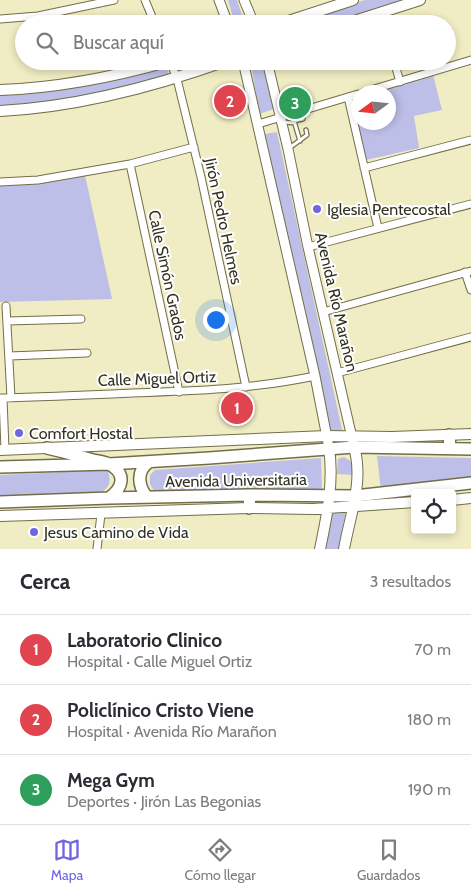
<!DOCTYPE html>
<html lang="es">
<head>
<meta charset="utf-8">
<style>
	body { margin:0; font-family:Cabin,sans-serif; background:#f7f7f7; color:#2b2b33 }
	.controls { position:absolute; right:15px; bottom:15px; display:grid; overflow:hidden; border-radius:5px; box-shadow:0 2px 8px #0003 }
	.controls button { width:45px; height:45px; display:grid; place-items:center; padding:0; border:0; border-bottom:1px solid #e1e1e2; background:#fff; color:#2b2b33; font:25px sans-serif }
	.compass { position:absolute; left:351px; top:85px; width:45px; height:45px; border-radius:50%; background:#fff; box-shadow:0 2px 8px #0003; rotate:255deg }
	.you { position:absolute; left:215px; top:319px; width:18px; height:18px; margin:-12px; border:4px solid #fff; border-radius:50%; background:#1a73e8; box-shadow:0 0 0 8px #1a73e833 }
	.badge { display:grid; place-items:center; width:32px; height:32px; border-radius:50%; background:#7066e0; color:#fff; font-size:16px; font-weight:700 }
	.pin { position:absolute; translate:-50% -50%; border:2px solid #fff; box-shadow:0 1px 5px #0006 }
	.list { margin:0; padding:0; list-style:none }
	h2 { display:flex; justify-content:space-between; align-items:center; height:65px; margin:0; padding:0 20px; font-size:21px }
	h2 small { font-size:16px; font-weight:400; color:#7c7c81 }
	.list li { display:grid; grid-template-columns:32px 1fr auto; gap:15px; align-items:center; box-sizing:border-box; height:70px; padding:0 20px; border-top:1px solid #e1e1e2 }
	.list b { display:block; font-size:19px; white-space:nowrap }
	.list p { margin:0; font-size:16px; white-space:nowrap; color:#7c7c81 }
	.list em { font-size:16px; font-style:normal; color:#7c7c81 }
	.icon { flex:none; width:28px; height:28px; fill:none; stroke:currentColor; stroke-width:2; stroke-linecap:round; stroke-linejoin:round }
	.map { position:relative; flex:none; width:471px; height:549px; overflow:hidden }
	.search { position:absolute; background:#fff; box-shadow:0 2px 8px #0003; left:15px; right:15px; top:15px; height:55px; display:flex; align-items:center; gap:12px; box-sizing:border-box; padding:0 18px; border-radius:28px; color:#7c7c81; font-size:19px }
	.sheet { height:275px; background:#fff }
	nav { display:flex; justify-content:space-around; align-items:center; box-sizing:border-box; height:70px; border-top:1px solid #e1e1e2; background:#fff; font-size:14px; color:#7c7c81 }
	nav a { display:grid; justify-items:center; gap:2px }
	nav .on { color:#7066e0 }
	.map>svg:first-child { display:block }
	.green { fill:#bdbfe8 }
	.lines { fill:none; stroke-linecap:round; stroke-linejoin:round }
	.service-casing { stroke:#726e49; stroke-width:5.5 }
	.minor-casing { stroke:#726e49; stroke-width:9 }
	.tertiary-casing { stroke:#726e49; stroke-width:11 }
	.secondary-casing { stroke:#726e49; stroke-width:12 }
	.primary-casing { stroke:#726e49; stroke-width:14 }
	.service { stroke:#fff; stroke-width:3 }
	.minor { stroke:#fff; stroke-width:7 }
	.tertiary { stroke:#fff; stroke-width:9 }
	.secondary { stroke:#fff; stroke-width:10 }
	.primary { stroke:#fff; stroke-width:11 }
	.poi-dot { fill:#7066e0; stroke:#fff; stroke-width:2 }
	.labels { text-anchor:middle; stroke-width:4; stroke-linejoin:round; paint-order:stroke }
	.poi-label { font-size:16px; fill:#323121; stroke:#fff; text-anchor:start }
	.street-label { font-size:16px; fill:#323121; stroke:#fff }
</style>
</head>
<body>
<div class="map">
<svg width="471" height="549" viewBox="0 0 471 549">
	<rect width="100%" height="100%" fill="#f0ecc3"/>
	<path class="green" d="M228,0H237L245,24H235Z
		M365,0H403L328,24H285Z
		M178,61H208L181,72L177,70L175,66Z
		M257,61H261L274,109L259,114L251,63Z
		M163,66L168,68V74L166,77L101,93L54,101L0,106V95Z
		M433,75L442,110L414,116L419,148L366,160L352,100L358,98V122H388V92H376Z
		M277,132L343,434L331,435L265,134Z
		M85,175L112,299L0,302V186L63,180Z
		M377,456L471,458V479L381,490Z
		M344,457L352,462L354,475L337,474L338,459Z
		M321,458L322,491H154L150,484V475L155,470Z
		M108,470C111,482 110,486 101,493L0,497V475Z
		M333,504H347L339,549H325Z"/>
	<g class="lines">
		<g class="service-casing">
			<path id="service" d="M289,115L294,121L303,119L304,111
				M294,121L300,141
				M283,122L295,123
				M288,149L307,135L306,130"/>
		</g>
		<g class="minor-casing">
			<path id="minor" d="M145,0L155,24
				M380,13L383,24
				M0,19L38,16L114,0
				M170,61L177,79L201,177L246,387
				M394,61L400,82
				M364,92L471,60
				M348,97L378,228
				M258,124L358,94
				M130,164L179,392
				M364,168L471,140
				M0,182L38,180L130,164L194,147
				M308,247L471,204
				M465,272L471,290
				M6,306L11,398
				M323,312L471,271
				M7,321L81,319
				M9,356L87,353
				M337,373L471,337
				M0,398C44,397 89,395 133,393C195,391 254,389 315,376
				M3,398L5,450
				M97,549L101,514"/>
		</g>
		<g class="tertiary-casing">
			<path id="tertiary" d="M219,0L228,24
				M244,0L254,24
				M243,61L315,376L329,448
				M267,61L288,149L308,247L353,442"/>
		</g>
		<g class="secondary-casing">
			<path id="secondary" d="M279,24L353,0
				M345,24L420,0
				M0,90C58,88 114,77 170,61
				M0,111C78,107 153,87 226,61
				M0,450L327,436L392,437L471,434
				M452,500L471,498
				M0,516L249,508L313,509L415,502
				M320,549C327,516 334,482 329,448
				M344,549C350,515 364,481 354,447"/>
		</g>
		<g class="primary-casing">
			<path id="primary" d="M449,435L450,448
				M47,448C61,451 75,455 90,459C95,461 103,461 109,464C127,474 123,488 109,498
				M0,467L109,464L209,458L354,447L471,449
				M147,497C138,486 136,471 149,462
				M0,502L109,498L250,495L355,496L471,483
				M249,508L250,495"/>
		</g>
		<use href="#service" class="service"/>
		<use href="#minor" class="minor"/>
		<use href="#tertiary" class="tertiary"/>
		<use href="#secondary" class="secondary"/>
		<use href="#primary" class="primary"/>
	</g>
	<g class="poi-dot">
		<circle cx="317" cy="209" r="5"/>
		<circle cx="19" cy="433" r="5"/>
		<circle cx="34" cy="532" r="5"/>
	</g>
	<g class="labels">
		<g class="poi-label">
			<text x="327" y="215">Iglesia Pentecostal</text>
			<text x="29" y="439">Comfort Hostal</text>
			<text x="44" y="538">Jesus Camino de Vida</text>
		</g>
		<g class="street-label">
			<text transform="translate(224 221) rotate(78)" y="6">Jirón Pedro Helmes</text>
			<text transform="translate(168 275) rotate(78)" y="6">Calle Simón Grados</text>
			<text transform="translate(337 302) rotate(77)" y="6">Avenida Río Marañon</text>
			<text transform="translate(157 378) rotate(-2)" y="6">Calle Miguel Ortiz</text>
			<text transform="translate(236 480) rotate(-1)" y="6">Avenida Universitaria</text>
		</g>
	</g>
</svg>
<div class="controls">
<button><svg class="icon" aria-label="locate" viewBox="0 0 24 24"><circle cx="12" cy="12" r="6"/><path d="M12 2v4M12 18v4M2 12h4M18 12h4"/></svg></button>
</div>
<svg class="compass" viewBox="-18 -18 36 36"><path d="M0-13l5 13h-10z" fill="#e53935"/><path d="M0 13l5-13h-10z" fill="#7c7c81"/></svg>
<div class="you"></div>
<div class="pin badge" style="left:237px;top:408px;background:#e0444e">1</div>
<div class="pin badge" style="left:230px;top:101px;background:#e0444e">2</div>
<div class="pin badge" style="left:295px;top:103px;background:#2e9e5b">3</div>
<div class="search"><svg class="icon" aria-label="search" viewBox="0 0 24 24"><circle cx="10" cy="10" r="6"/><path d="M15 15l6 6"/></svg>Buscar aquí</div>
</div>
<section class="sheet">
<h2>Cerca<small>3 resultados</small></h2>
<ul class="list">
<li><span class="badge" style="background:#e0444e">1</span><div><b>Laboratorio Clinico</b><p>Hospital · Calle Miguel Ortiz</p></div><em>70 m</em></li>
<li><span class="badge" style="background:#e0444e">2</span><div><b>Policlínico Cristo Viene</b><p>Hospital · Avenida Río Marañon</p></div><em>180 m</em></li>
<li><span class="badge" style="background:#2e9e5b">3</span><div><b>Mega Gym</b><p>Deportes · Jirón Las Begonias</p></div><em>190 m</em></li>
</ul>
</section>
<nav>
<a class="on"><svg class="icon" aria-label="map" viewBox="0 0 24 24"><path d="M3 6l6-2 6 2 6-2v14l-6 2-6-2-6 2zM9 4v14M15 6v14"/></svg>Mapa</a>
<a><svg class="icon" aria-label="directions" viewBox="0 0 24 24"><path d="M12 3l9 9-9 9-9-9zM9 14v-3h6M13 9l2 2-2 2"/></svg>Cómo llegar</a>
<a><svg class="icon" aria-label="saved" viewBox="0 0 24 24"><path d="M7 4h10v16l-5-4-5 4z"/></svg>Guardados</a>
</nav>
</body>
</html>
